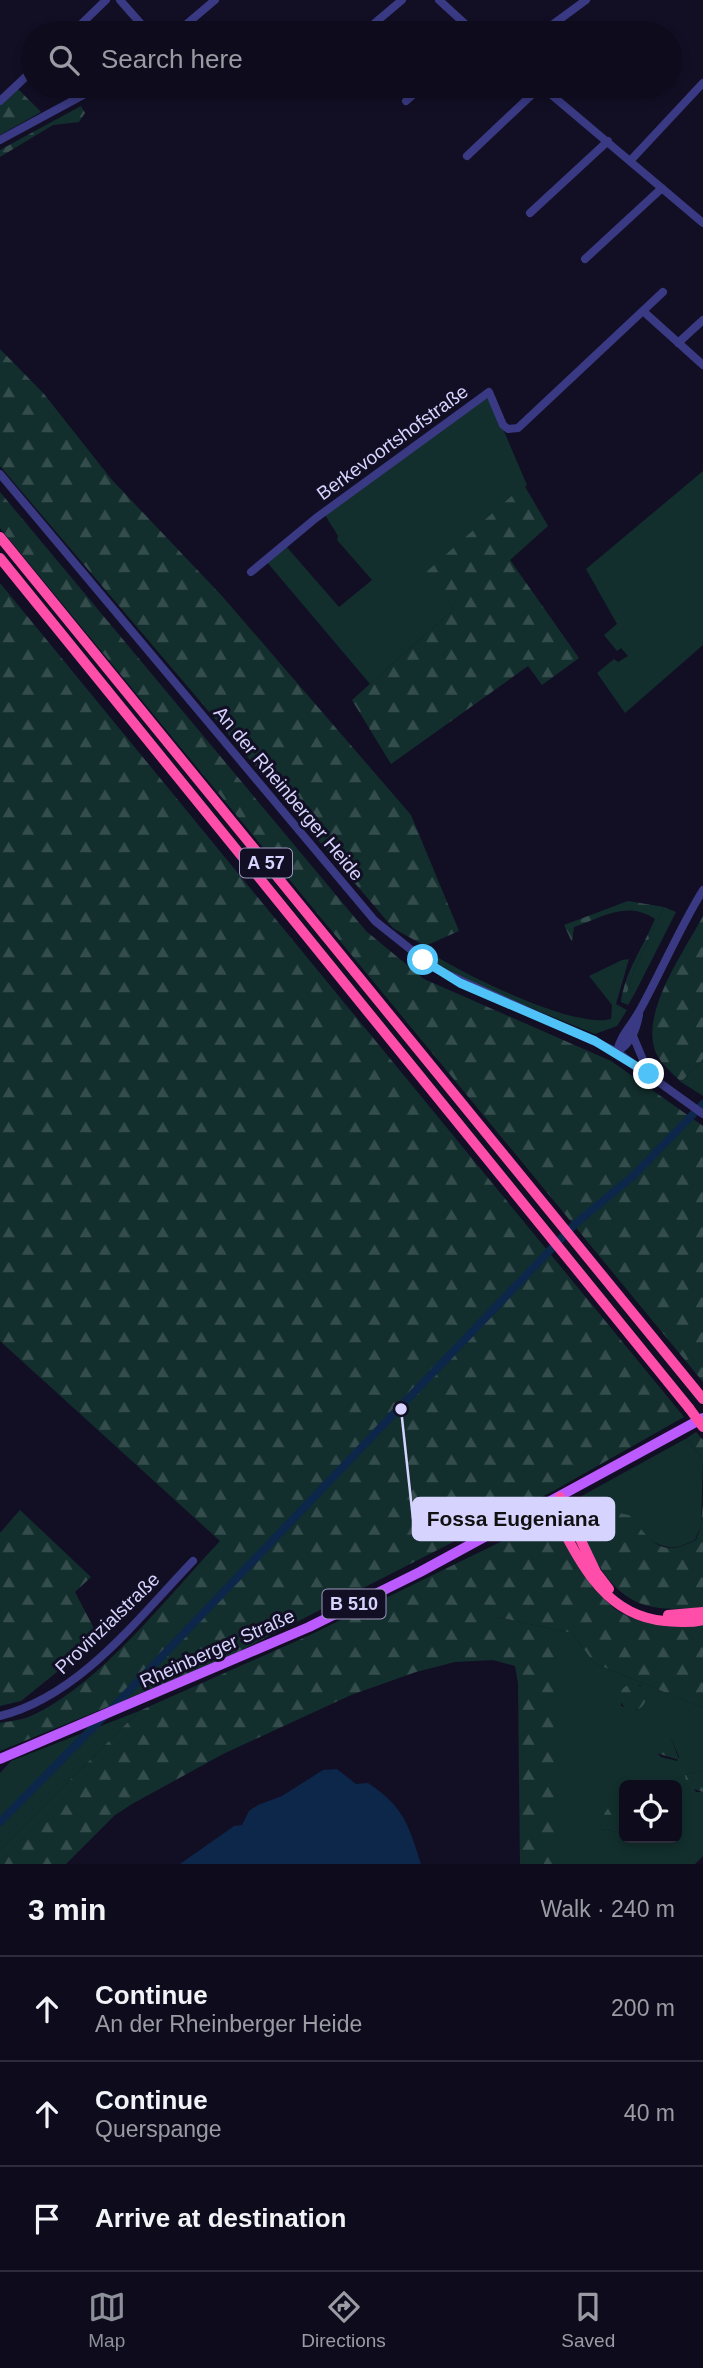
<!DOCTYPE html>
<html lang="en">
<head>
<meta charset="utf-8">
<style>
	body { margin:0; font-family:Arial,sans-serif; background:#171425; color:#f1f3f6 }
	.controls { position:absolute; right:21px; bottom:21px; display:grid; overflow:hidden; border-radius:10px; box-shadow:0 4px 10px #0003 }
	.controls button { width:63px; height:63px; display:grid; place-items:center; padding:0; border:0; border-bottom:2px solid #2e2b3b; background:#0e0b1c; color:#f1f3f6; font:35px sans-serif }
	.stop { position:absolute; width:21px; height:21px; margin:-16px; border:5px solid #4fc3f7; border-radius:50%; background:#fff }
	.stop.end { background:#4fc3f7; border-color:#fff; box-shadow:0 2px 7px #0008 }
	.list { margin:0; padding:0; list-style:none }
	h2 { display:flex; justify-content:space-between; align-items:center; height:91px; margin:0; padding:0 28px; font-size:30px }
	h2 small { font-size:23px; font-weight:400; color:#9b9ba3 }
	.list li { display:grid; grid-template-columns:46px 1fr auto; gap:21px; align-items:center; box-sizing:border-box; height:105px; padding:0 28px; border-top:2px solid #2e2b3b }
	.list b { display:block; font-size:26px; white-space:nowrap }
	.list p { margin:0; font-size:23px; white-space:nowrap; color:#9b9ba3 }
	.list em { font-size:23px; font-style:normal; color:#9b9ba3 }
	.icon { flex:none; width:38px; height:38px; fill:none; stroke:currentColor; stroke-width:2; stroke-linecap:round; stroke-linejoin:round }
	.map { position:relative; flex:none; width:703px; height:1864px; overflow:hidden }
	.search { position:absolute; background:#0e0b1c; box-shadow:0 4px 10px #0003; left:21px; right:21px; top:21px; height:77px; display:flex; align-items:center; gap:18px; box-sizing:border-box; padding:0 24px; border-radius:38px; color:#9b9ba3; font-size:26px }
	.sheet { height:406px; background:#0e0b1c }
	nav { display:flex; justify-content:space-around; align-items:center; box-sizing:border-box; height:98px; border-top:2px solid #2e2b3b; background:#0e0b1c; font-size:19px; color:#9b9ba3 }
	nav a { display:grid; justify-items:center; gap:4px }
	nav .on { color:#8c9099 }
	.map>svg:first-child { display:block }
	.green { fill:#122f2d; fill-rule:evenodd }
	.forest { fill:url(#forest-firs) }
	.water { fill:#0d274a }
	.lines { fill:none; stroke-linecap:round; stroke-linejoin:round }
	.canal { stroke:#0d274a; stroke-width:8 }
	.minor { stroke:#3a3a84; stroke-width:8 }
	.major { stroke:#bb5afe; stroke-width:10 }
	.highway { stroke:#fe4eaa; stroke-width:10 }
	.highway-bridge { stroke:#fe4eaa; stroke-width:10 }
	.route { stroke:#4fc3f7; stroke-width:9 }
	.labels { text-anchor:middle; stroke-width:6; stroke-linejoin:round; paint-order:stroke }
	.shield { fill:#120f25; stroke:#9b98be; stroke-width:2 }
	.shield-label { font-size:18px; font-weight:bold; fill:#d6d3ff }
	.street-label { font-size:19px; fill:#d6d3ff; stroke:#120f25 }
	.leader { fill:none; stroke:#d6d3ff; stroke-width:2.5 }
	.callout-dot { fill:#d6d3ff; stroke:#120f25; stroke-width:2.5 }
	.callout { fill:#d6d3ff; stroke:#d6d3ff; stroke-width:2.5 }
	.callout-label { font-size:21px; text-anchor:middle; font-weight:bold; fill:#111 }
</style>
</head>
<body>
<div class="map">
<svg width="703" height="1864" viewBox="0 0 703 1864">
	<defs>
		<pattern id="forest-firs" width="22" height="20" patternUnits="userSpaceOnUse" patternTransform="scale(1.75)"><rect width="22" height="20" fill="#122f2d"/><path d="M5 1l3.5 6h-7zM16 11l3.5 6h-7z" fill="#344c4c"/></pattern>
	</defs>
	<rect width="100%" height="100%" fill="#120f25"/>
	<path class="green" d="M487,398L494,408L527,485L425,574L454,609L370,684L266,561L285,545L339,607L372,580L337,540L338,536L325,515Z
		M703,471V645L625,713L597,673L614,659L618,662L628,656L621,648L617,651L604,635L617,624L586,569Z
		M664,907L676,912L635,993L631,995L627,993L633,972Z
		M429,952C463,974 573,1029 611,1019L612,1005L589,976L622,960L629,959L616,1004L627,1010L617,1026L595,1034L501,996L448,970L424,955Z
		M703,1059V1096L681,1082Z
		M687,1438L703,1460L701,1526L695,1540C676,1550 664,1550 646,1537L586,1544L572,1513L576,1499Z
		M497,1617L572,1633L594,1663L703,1708V1770L685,1775L696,1792H703V1856L695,1864H558V1654L488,1620ZM628,1685H640L646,1695L637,1710L621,1706V1692ZM671,1738L679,1757L677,1761L661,1757L653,1749ZM624,1785H677V1838H624V1815L618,1832L601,1829C599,1816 611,1802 624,1802Z
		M139,1711L0,1850V1773L11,1761Z"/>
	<path class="forest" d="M18,89L41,112L0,135V106Z
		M81,106L85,113L79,122L53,125L0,157V150Z
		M0,349L44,394L112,480L222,596L411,815L459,931L425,946L393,928L0,466Z
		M524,485L548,526L510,560L579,658L542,685L528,666L391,764L352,700L454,609L424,574Z
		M0,492L366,931L424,979L611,1061L703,1126V1382L0,528Z
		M0,583L684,1417L555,1490L224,1659L0,1751V1723C10,1721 22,1720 31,1716C99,1686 169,1595 220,1541L0,1341Z
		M628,901L664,907L633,972L627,993H635L628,1005L621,1002C625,971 643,948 655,919C628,900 602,917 574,927L572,942L564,925Z
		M703,916V1059L681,1082C672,1073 661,1064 656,1053C639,1014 685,950 703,916Z
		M696,1432L703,1440V1460L687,1438Z
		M703,1501V1607C637,1614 618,1601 586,1544L604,1518L620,1513L632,1516C650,1543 662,1558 696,1540L701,1526Z
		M20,1510L91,1577L75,1592L99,1638L21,1701L0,1706V1533Z
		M539,1523C573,1529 583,1599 632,1618C654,1626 680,1623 703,1624V1708L594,1663L572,1633L497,1617L489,1620C516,1628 542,1626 558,1654V1864H520L518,1683L515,1666L493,1660L455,1662L416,1672L351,1695L223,1754L132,1804L115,1815L66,1864H0V1850L139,1711L310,1635Z
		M620 1697a13 13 0 1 1 26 0a13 13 0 1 1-26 0Z
		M661,1734L671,1738L679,1760L653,1752L657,1737Z
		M703,1770V1792L687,1787L685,1775Z
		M624,1802V1815L618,1832L601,1829C598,1820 607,1809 613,1803Z"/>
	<path class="water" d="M337,1769L356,1784L368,1783C403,1806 409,1825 421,1864H180L234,1826L242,1825L249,1811L258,1805L282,1796L323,1770Z"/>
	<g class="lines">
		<path class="canal" d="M0,1822L125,1695L575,1224L632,1177L703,1104"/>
		<path class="minor" d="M120,0L149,33
			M439,0L475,33
			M72,33L106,0
			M176,33L215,0
			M363,33L402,0
			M541,33L586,0
			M541,86L703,223
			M0,101L33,70
			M406,101L423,86
			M0,140L100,86
			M467,156L541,86
			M630,161L703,83
			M530,213L608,141
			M585,259L662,188
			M643,311L703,365
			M678,343L703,320
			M0,474L375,921L434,968L617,1052L703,1114
			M251,572L316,518L489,392L503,425L508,429L518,428L663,292
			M633,1036L649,1074
			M617,1052C620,1035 632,1025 640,1010C662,970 679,929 703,890
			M617,1052C631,1043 636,1031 639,1015
			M0,1716C80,1696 138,1618 193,1561"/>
		<path class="major" d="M0,1759L309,1627L420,1572L703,1418"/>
		<path class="highway" d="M0,537L703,1399
			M0,558L689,1408
			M560,1497L596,1572L609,1589
			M549,1503C576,1553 600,1616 665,1621C678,1622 691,1623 703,1620
			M668,1615L703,1612"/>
		<path class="highway-bridge" d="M689,1408L703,1427"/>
	</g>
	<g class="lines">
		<path class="route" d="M423,960L460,983L595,1041L649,1074"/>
	</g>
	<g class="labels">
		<g class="shield">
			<rect x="240" y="848.5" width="52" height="29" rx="5"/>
			<rect x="322.5" y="1589.5" width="63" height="29" rx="5"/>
		</g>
		<g class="shield-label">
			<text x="266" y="869">A 57</text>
			<text x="354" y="1610">B 510</text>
		</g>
		<g class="street-label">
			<text transform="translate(392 442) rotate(-36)" y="7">Berkevoortshofstraße</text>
			<text transform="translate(289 793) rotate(50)" y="7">An der Rheinberger Heide</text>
			<text transform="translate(107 1623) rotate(-44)" y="7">Provinzialstraße</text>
			<text transform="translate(217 1648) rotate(-24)" y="7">Rheinberger Straße</text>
		</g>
	</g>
	<path class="leader" d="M401 1409L413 1519"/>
	<circle class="callout-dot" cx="401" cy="1409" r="7"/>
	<rect class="callout" x="413" y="1498" width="201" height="42" rx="7"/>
	<g class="callout-label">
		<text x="513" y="1526">Fossa Eugeniana</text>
	</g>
</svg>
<div class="controls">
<button><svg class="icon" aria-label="locate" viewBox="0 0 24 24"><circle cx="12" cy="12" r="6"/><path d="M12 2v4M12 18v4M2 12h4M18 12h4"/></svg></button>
</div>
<div class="stop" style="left:423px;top:960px"></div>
<div class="stop end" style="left:649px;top:1074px"></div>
<div class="search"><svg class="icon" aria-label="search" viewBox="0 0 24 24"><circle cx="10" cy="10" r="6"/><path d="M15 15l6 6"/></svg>Search here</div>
</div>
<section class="sheet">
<h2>3 min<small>Walk · 240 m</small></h2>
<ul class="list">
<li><svg class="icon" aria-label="ahead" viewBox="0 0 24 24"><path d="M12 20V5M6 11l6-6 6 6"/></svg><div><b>Continue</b><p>An der Rheinberger Heide</p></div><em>200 m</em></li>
<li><svg class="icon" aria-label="ahead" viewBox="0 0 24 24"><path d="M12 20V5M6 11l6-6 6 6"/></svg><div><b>Continue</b><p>Querspange</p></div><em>40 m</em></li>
<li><svg class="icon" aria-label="arrive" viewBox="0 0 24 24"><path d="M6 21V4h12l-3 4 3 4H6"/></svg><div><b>Arrive at destination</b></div></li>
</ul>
</section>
<nav>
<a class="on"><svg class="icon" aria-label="map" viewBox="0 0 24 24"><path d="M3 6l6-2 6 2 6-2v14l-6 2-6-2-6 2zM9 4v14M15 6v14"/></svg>Map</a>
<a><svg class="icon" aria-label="directions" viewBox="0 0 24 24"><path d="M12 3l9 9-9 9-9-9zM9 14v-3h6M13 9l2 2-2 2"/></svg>Directions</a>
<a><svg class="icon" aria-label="saved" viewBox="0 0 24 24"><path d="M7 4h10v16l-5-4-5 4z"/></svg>Saved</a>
</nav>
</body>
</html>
